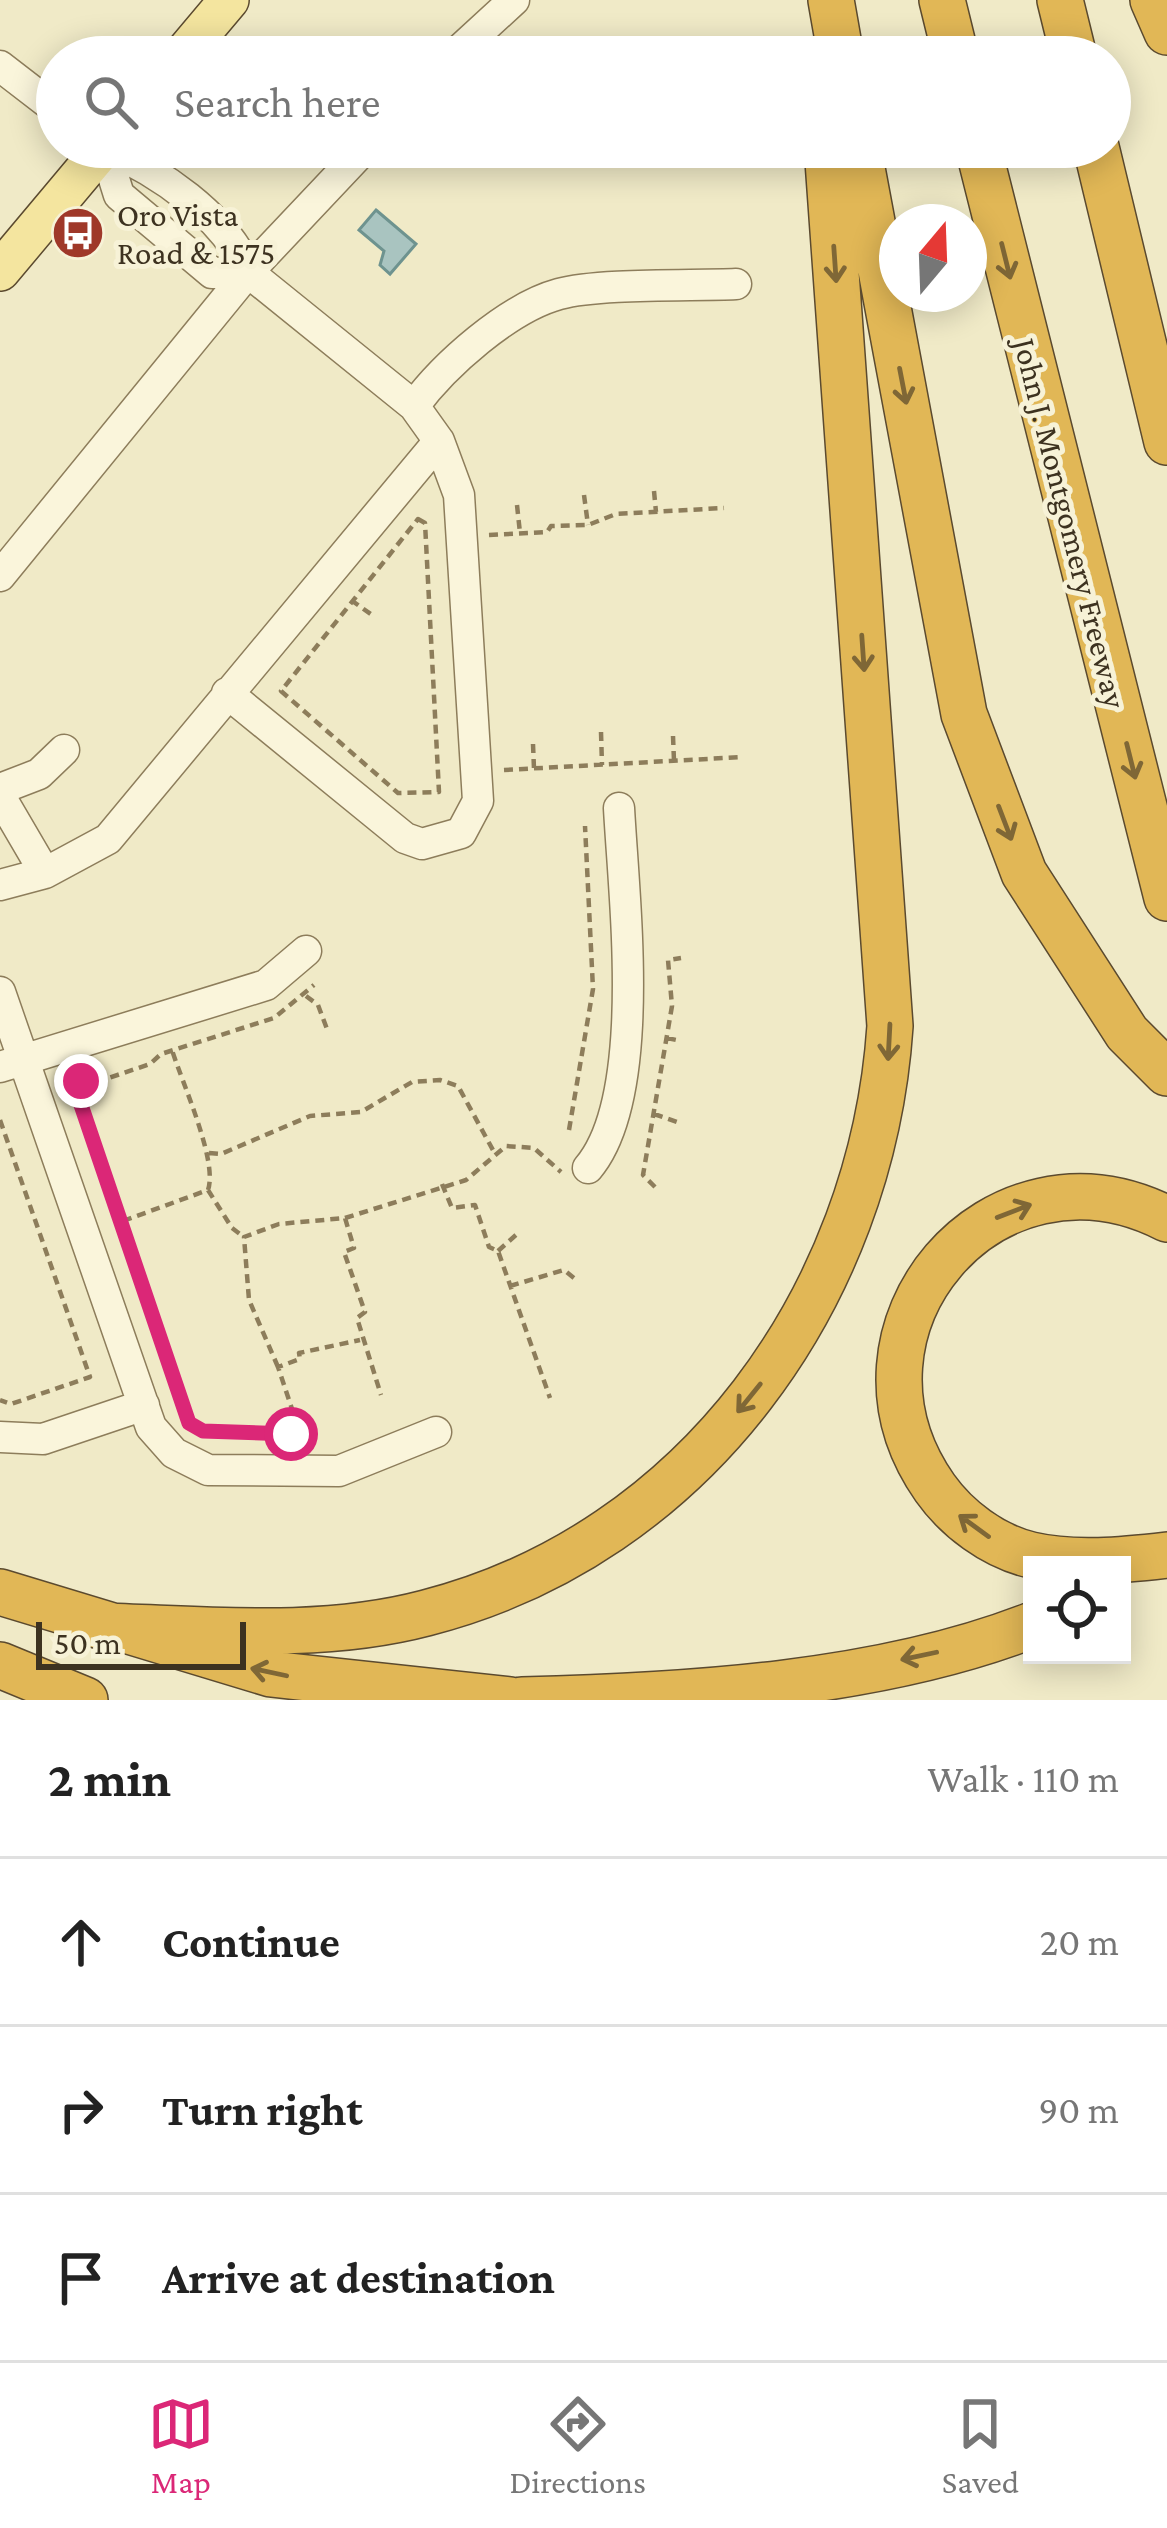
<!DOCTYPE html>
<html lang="en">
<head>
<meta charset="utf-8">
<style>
	body { margin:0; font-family:"Crimson Pro",serif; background:#f6f6f6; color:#222 }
	.controls { position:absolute; right:36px; bottom:36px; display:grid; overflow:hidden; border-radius:0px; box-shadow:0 6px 30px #0003 }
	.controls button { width:108px; height:108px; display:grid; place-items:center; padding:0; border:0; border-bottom:3px solid #e0e0e0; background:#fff; color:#222; font:60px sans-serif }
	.compass { position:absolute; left:879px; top:204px; width:108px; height:108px; border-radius:50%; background:#fff; box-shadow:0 6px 30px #0003; rotate:19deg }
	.scale { position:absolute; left:36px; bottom:30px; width:210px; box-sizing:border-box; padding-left:12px; border:6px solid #3d3220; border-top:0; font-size:33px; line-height:42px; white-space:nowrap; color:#3d3220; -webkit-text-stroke:9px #f7f2d7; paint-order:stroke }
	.stop { position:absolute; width:36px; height:36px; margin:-27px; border:9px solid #db2777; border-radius:50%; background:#fff }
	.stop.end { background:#db2777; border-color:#fff; box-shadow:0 3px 12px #0008 }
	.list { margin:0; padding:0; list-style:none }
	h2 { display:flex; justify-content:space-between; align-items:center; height:156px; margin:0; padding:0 48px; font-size:51px }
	h2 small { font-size:39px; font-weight:400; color:#767676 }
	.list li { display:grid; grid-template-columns:78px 1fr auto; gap:36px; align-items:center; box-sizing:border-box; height:168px; padding:0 48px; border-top:3px solid #e0e0e0 }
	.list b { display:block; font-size:45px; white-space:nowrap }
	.list em { font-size:39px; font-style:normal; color:#767676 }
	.icon { flex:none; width:66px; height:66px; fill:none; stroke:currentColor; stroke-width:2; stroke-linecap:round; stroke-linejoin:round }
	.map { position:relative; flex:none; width:1167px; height:1700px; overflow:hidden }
	.search { position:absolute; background:#fff; box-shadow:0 6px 30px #0003; left:36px; right:36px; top:36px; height:132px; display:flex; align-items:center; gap:30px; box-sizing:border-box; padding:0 42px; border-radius:66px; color:#767676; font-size:45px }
	.sheet { height:660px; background:#fff }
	nav { display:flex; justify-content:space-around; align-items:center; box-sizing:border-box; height:168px; border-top:3px solid #e0e0e0; background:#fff; font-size:33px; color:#767676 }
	nav a { display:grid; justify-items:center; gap:6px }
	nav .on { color:#db2777 }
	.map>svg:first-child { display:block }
	.water { fill:#a9c4c0; stroke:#6e938f; stroke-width:3 }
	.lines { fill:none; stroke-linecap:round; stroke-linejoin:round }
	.minor-casing { stroke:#8d7d5b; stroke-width:33 }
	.major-casing { stroke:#5b4a2f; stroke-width:42 }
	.highway-casing { stroke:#5b4a2f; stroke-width:48 }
	.path { stroke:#8d7d5b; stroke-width:4.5; stroke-dasharray:9 6; stroke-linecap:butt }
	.minor { stroke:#faf5db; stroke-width:30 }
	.major { stroke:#f4e59f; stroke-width:39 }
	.highway { stroke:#e1b756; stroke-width:45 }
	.oneway { stroke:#7f6736 }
	.route { stroke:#db2777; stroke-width:15 }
	.labels { text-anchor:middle; stroke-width:10; stroke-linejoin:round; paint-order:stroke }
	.poi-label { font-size:33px; fill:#3d3220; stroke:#f7f2d7; text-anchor:start }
	.street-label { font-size:33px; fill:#3d3220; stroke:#f7f2d7 }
</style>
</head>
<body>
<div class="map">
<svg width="1167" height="1700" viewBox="0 0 1167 1700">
	<rect width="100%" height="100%" fill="#f0eac7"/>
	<path class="water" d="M376,210L416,244L390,274L380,265L384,251L359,230Z"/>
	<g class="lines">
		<g class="minor-casing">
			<path id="minor" d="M452,57L514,0
				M0,66L57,110
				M103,147C158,171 226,216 248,272L414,406L439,441L459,495L478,801L461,833L422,844L405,838L227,693
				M104,147L119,195L212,273L248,272
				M414,406C444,365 508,308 559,294C598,283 691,286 736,284
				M0,576L248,272L366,147
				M0,789L39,774L64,750
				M0,796L45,873
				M0,885L45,873L108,839L439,441
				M0,992L151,1427L174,1453L208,1470L339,1471L436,1432
				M0,1067L266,985L306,951
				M588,1168C648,1097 624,901 619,808
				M0,1437L43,1439L144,1405"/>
		</g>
		<g class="major-casing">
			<path id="major" d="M181,57L229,0
				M0,271L104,147"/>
		</g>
		<g class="highway-casing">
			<path id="highway" d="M831,0L841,57
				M942,0L956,57
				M1060,0L1074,57
				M1153,0L1167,32
				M858,147L964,714L1024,873L1127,1033L1167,1073
				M978,147L1167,898
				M1096,147L1167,442
				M1167,1219C993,1130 823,1329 935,1488C957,1519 993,1546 1031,1555C1074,1565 1123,1560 1167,1555
				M0,1592L271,1674L511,1700
				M100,1626C208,1629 320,1641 426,1613C695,1544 872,1296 890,1026L827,147
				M0,1665L85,1700
				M522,1700C685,1696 879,1685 1032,1625"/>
		</g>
		<path class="path" d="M654,491L656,512
			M584,495L588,525
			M517,505L520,533
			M418,519L425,523L439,792L398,793L281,691Z
			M489,535L547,532L551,526L588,525L616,514L724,508
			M351,600L372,615
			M601,732L602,765
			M673,736L674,761
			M533,744L534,769
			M504,770L743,757
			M306,996L318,1005L327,1029
			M667,1038L681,1041
			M78,1073L80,1102L167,1345L162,1354C170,1374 177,1409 191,1424C203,1438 284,1437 302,1430
			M82,1087L150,1064L161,1054L274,1018L314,985
			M654,1114L677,1122
			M0,1120L90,1377L11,1404L0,1400
			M569,1130L593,989L585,826
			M209,1153L221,1154L310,1116L361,1112L412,1082L440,1080L458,1086L494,1152
			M442,1184L452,1208L475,1205L489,1247L498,1251L550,1398
			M655,1187L643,1175L672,1006L668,960L681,958
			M208,1190L232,1228L244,1237
			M345,1218L466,1180L506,1146L534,1148L561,1172
			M123,1221L208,1190C218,1161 183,1085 172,1050
			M498,1251L517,1234
			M510,1286L564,1270L574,1278
			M278,1367L249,1300L244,1237L279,1224L345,1218L354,1248L344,1252L365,1312L357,1318L381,1395
			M303,1442L278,1367L300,1359L299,1353L360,1340"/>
		<use href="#minor" class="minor"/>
		<use href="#major" class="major"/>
		<use href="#highway" class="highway"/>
	</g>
	<defs><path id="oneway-shaft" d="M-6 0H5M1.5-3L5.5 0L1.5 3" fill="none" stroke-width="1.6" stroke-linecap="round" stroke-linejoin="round" transform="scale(3)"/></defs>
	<g class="oneway">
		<use href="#oneway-shaft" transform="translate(1006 261) rotate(76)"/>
		<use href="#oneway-shaft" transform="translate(835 264) rotate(86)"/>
		<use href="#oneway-shaft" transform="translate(903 386) rotate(79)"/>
		<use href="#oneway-shaft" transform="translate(863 653) rotate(86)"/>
		<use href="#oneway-shaft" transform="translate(1131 761) rotate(76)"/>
		<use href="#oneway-shaft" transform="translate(1005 823) rotate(69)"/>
		<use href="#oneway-shaft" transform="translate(889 1042) rotate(93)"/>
		<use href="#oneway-shaft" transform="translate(1014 1211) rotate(-21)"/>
		<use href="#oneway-shaft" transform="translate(749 1398) rotate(129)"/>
		<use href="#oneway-shaft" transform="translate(974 1526) rotate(-144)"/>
		<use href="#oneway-shaft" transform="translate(919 1656) rotate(168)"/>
		<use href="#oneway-shaft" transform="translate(269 1672) rotate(-168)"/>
	</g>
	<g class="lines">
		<path class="route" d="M81,1081L80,1102L189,1423L203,1431L291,1434"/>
	</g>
	<defs>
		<g id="bus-disc" transform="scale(2.7)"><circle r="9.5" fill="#9f3829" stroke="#f7f2d7"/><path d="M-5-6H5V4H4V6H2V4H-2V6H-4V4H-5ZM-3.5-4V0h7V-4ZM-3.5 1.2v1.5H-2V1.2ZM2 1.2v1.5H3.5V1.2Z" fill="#fff"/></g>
	</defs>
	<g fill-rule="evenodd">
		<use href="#bus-disc" x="78" y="233"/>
	</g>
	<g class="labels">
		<g class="poi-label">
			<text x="117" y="226">Oro Vista<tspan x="117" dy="38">Road &amp; 1575</tspan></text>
		</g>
		<g class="street-label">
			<text transform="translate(1071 523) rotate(76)" y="12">John J. Montgomery Freeway</text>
		</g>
	</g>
</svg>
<div class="controls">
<button><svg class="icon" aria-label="locate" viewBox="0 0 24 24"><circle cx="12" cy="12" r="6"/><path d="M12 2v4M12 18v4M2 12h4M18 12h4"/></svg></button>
</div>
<svg class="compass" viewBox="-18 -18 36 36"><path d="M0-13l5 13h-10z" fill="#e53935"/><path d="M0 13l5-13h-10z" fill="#767676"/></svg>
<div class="scale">50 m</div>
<div class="stop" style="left:291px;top:1434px"></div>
<div class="stop end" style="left:81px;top:1081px"></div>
<div class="search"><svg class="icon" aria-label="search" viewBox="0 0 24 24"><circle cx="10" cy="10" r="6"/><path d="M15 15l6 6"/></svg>Search here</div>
</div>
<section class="sheet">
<h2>2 min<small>Walk · 110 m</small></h2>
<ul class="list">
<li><svg class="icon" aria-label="ahead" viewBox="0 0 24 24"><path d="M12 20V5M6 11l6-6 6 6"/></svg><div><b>Continue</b></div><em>20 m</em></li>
<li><svg class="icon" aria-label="right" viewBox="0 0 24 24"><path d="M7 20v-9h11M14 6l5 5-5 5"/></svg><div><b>Turn right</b></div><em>90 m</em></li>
<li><svg class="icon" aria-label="arrive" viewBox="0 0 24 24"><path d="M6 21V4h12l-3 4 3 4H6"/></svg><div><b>Arrive at destination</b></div></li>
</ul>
</section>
<nav>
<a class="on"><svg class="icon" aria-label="map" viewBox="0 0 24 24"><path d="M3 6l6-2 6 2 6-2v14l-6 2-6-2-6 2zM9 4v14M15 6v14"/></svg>Map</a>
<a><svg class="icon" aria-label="directions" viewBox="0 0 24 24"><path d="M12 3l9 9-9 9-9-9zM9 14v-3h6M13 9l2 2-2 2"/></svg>Directions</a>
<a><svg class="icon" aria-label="saved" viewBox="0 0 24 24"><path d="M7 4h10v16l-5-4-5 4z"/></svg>Saved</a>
</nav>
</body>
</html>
